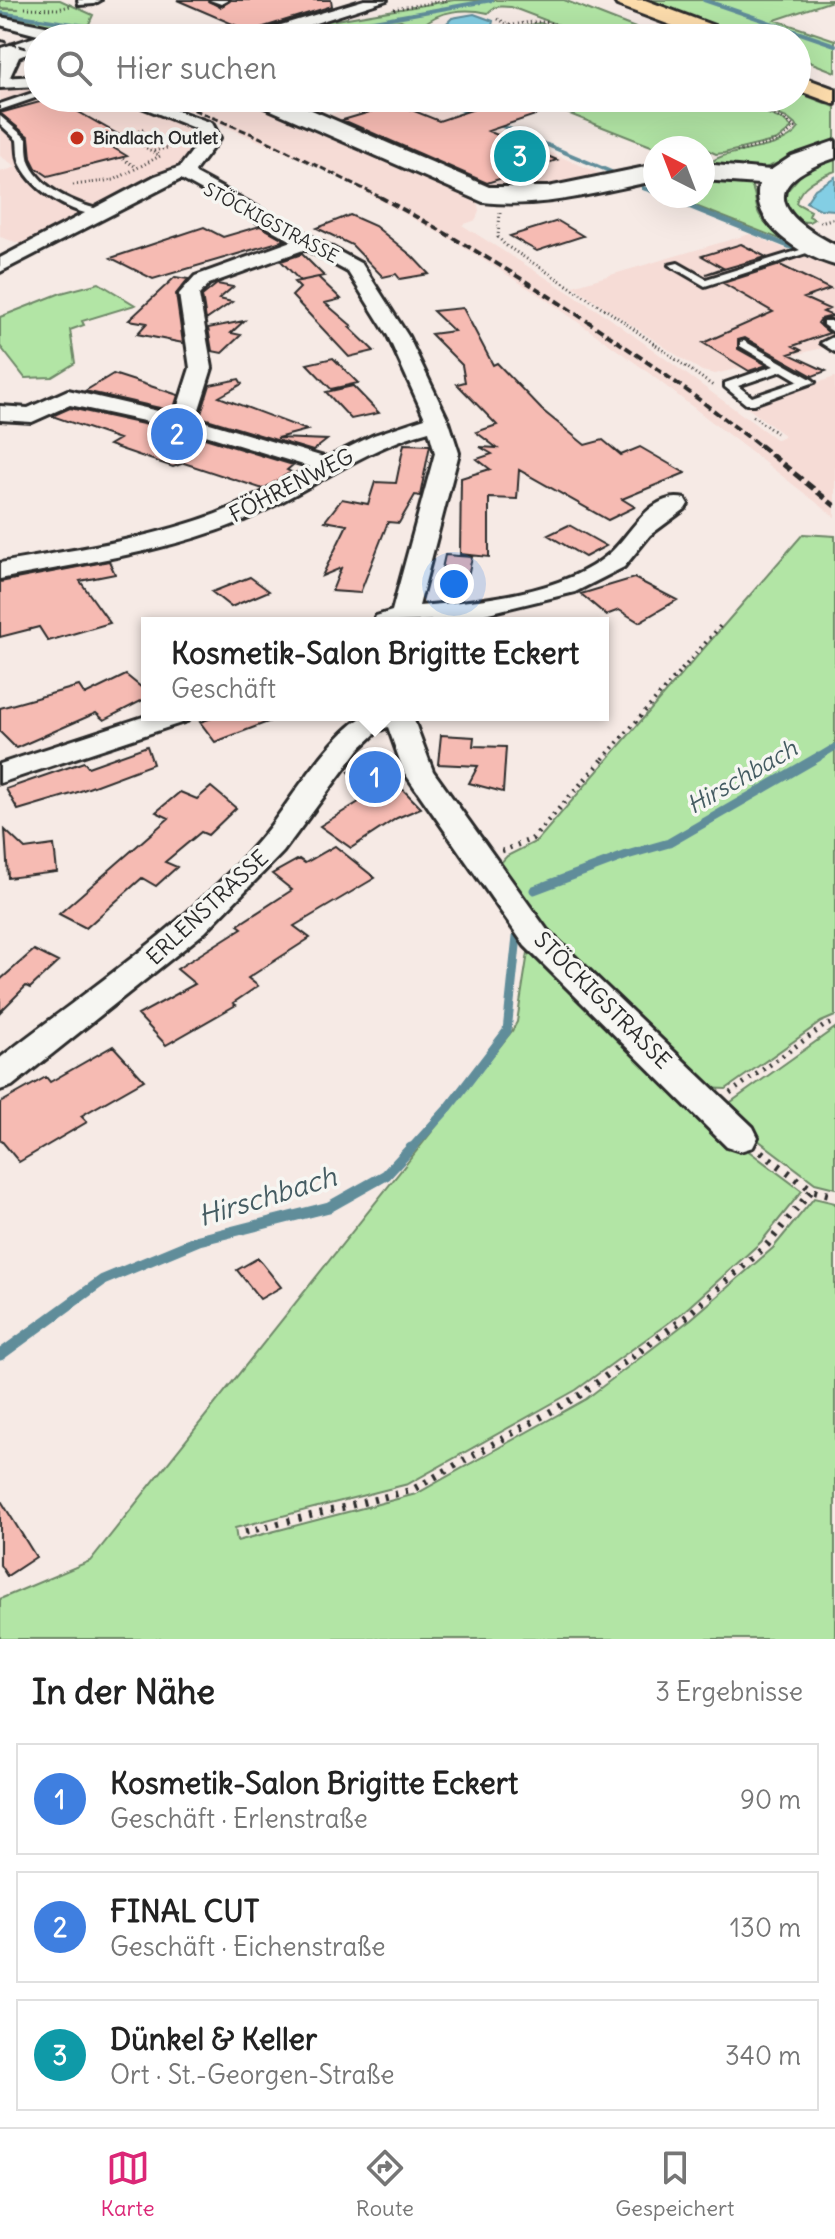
<!DOCTYPE html>
<html lang="de">
<head>
<meta charset="utf-8">
<style>
	body { margin:0; font-family:Delius,sans-serif; background:#f6f6f6; color:#222 }
	.compass { position:absolute; left:643px; top:136px; width:72px; height:72px; border-radius:50%; background:#fff; box-shadow:0 8px 32px #0002; rotate:318deg }
	.you { position:absolute; left:454px; top:584px; width:28px; height:28px; margin:-20px; border:6px solid #fff; border-radius:50%; background:#1a73e8; box-shadow:0 0 0 12px #1a73e833 }
	.badge { display:grid; place-items:center; width:52px; height:52px; border-radius:50%; background:#db2777; color:#fff; font-size:26px; font-weight:700 }
	.pin { position:absolute; translate:-50% -50%; border:4px solid #fff; box-shadow:0 2px 8px #0006 }
	.popup { position:absolute; left:141px; top:617px; width:468px; height:104px; box-sizing:border-box; display:grid; place-content:center; border-radius:0px; background:#fff; filter:drop-shadow(0 2px 6px #0005); font-size:26px; white-space:nowrap; color:#767676 }
	.popup b { font-size:30px; color:#222 }
	.popup::after { content:''; position:absolute; left:50%; top:100%; margin-left:-16px; border:16px solid transparent; border-top-color:#fff }
	.list { margin:0; padding:0; list-style:none }
	h2 { display:flex; justify-content:space-between; align-items:center; height:104px; margin:0; padding:0 32px; font-size:34px }
	h2 small { font-size:26px; font-weight:400; color:#767676 }
	.list li { display:grid; grid-template-columns:52px 1fr auto; gap:24px; align-items:center; box-sizing:border-box; height:112px; margin:0 16px 16px; padding:0 16px; border:2px solid #e0e0e0; border-radius:0px }
	.list b { display:block; font-size:30px; white-space:nowrap }
	.list p { margin:0; font-size:26px; white-space:nowrap; color:#767676 }
	.list em { font-size:26px; font-style:normal; color:#767676 }
	.icon { flex:none; width:44px; height:44px; fill:none; stroke:currentColor; stroke-width:2; stroke-linecap:round; stroke-linejoin:round }
	.map { position:relative; flex:none; width:835px; height:1639px; overflow:hidden }
	.search { position:absolute; background:#fff; box-shadow:0 8px 32px #0002; left:24px; right:24px; top:24px; height:88px; display:flex; align-items:center; gap:20px; box-sizing:border-box; padding:0 28px; border-radius:44px; color:#767676; font-size:30px }
	.sheet { height:488px; background:#fff }
	nav { display:flex; justify-content:space-around; align-items:center; box-sizing:border-box; height:112px; border-top:2px solid #e0e0e0; background:#fff; font-size:22px; color:#767676 }
	nav a { display:grid; justify-items:center; gap:4px }
	nav .on { color:#db2777 }
	.map>svg:first-child { display:block }
	.built { fill:#f6dcd6 }
	.green { fill:#b2e5a5; stroke:#6e8868; stroke-width:2 }
	.water { fill:#83cee4; stroke:#608d9a; stroke-width:2 }
	.lines { fill:none; stroke-linecap:round; stroke-linejoin:round }
	.stream-far4 { stroke:#608d9a; stroke-width:4 }
	.stream-far3 { stroke:#608d9a; stroke-width:5 }
	.stream-far2 { stroke:#608d9a; stroke-width:7 }
	.stream-far1 { stroke:#608d9a; stroke-width:9 }
	.stream { stroke:#608d9a; stroke-width:11 }
	.building { fill:#f6bbb3; stroke:#2b2b2b; stroke-width:2 }
	.lane-casing { stroke:#2b2b2b; stroke-width:6 }
	.street-casing { stroke:#2b2b2b; stroke-width:6 }
	.secondary-casing { stroke:#2b2b2b; stroke-width:6 }
	.highway-casing { stroke:#2b2b2b; stroke-width:6 }
	.path-far3 { stroke:#2b2b2b; stroke-width:3; stroke-dasharray:1 3; stroke-linecap:butt }
	.path-far2 { stroke:#2b2b2b; stroke-width:4; stroke-dasharray:2 5; stroke-linecap:butt }
	.path-far1 { stroke:#2b2b2b; stroke-width:5; stroke-dasharray:2 6; stroke-linecap:butt }
	.path { stroke:#2b2b2b; stroke-width:7; stroke-dasharray:3 8; stroke-linecap:butt }
	.lane { fill:#f6f6f2; fill-rule:evenodd }
	.street { fill:#f6f6f2; fill-rule:evenodd }
	.secondary { fill:#f6f6f2; fill-rule:evenodd }
	.highway { fill:#fcdcac; fill-rule:evenodd }
	.rail-far2 { stroke:#2b2b2b; stroke-width:3; stroke-dasharray:7 3; stroke-linecap:butt }
	.rail-far1 { stroke:#2b2b2b; stroke-width:4; stroke-dasharray:8 4; stroke-linecap:butt }
	.rail { stroke:#2b2b2b; stroke-width:5; stroke-dasharray:10 5; stroke-linecap:butt }
	.poi-dot { fill:#c8321e; stroke:#f6f6f2; stroke-width:3 }
	.labels { text-anchor:middle; stroke-width:7; stroke-linejoin:round; paint-order:stroke }
	.far-poi-label { font-size:18px; font-weight:bold; fill:#2b2b2b; stroke:#f6f6f2; text-anchor:start }
	.far-street-label { font-size:18px; fill:#2b2b2b; stroke:#f6f6f2 }
	.street-label { font-size:22px; fill:#2b2b2b; stroke:#f6f6f2 }
	.water-label { font-size:24px; font-style:italic; fill:#455c62; stroke:#f6f6f2 }
	.near-water-label { font-size:28px; font-style:italic; fill:#455c62; stroke:#f6f6f2 }
</style>
</head>
<body>
<div class="map">
<svg width="835" height="1639" viewBox="0 0 835 1639">
	<rect width="100%" height="100%" fill="#f6eae5"/>
	<filter id="ink" filterUnits="userSpaceOnUse"><feTurbulence type="fractalNoise" baseFrequency=".0125" numOctaves="2"/><feDisplacementMap in="SourceGraphic" scale="16" xChannelSelector="R" yChannelSelector="G"/><feConvolveMatrix kernelMatrix="1 2 1 2 8 2 1 2 1" color-interpolation-filters="sRGB"/></filter>
	<g filter="url(#ink)">
		<path class="built" d="M38,83V98H118L199,129L205,138L188,161L28,246L0,237V172L17,167L0,156V86Z
			M161,98H247L460,191L477,202L479,210L476,220L462,225L608,317L777,440L785,436L745,406L835,377V517L641,367L547,300L452,240L325,170Z
			M383,98H422L608,177L543,191L492,189L325,116Z
			M750,234L835,269V345L715,374L702,371L681,358L573,286Z"/>
		<path class="green" d="M0,0H60L93,15L89,24L71,31L0,18V9H19L0,8Z
			M454,0H564L661,38H592L511,7C502,6 494,5 488,13C466,8 439,10 422,26L439,36L456,38H436L401,20L337,31L318,23Z
			M646,0H835L775,20L835,40V72L797,57V38H746Z
			M540,23L584,38H460Z
			M797,92L835,107V140L763,169L709,166C716,147 781,155 799,128L787,118L737,98H797Z
			M529,98H730L783,120L792,128L777,140L724,153L716,154L703,148H656Z
			M835,155V171C819,177 800,185 796,203L811,211L809,216L814,219L809,222L792,221L785,204L786,192L805,170Z
			M703,176L749,183C757,191 754,204 759,214C767,228 782,236 795,245L670,196H703Z
			M99,283L135,305L82,321L84,325L70,330L75,363L52,377L25,378L0,346V317L61,293Z
			M803,534L835,536V1016L821,1022L726,1089L705,1088L546,938L496,868L507,856L537,841Z
			M530,940L734,1140L802,1191L761,1242L682,1313L576,1390L408,1484L235,1528L237,1541L416,1494L586,1399L691,1319L773,1248L814,1198L835,1203V1639H0V1599L90,1561L512,1031L517,1022Z
			M835,1028V1188L815,1183L746,1131L724,1107Z"/>
		<path class="water" d="M474,14L493,21L492,26C478,32 456,34 443,27L452,18Z
			M835,177V210L820,209L806,202L815,189Z"/>
		<g class="lines">
			<path class="stream-far4" d="M704,0L835,45
				M0,13L166,38
				M334,28L492,0
				M285,37L303,34
				M433,98L475,115
				M495,123L616,174
				M643,188L655,192
				M664,196L671,199"/>
			<path class="stream-far3" d="M666,197L808,254"/>
			<path class="stream-far2" d="M815,759L835,747"/>
			<path class="stream-far1" d="M534,890L627,855L669,843L818,757
				M410,1150L449,1107L507,1031L517,936"/>
			<path class="stream" d="M0,1355L103,1280L199,1240L329,1207L386,1175L411,1148"/>
		</g>
		<path class="building" d="M177,0H207L220,7L231,0H331L332,6L247,32L242,38H210L209,32L235,25Z
			M54,98L126,139L107,144L127,156L48,176L36,168L31,158L29,137L0,113Z
			M507,98L544,112L488,131L557,160L487,183L343,120L397,104L439,121Z
			M350,215L375,226L412,256L429,274L400,279L396,274L383,277L352,245L317,228Z
			M558,221L583,236L537,251L510,236Z
			M260,226L285,240L153,279L111,258L204,227L223,237Z
			M741,244L766,257L706,274L723,268L702,256Z
			M302,254L324,276L300,281L281,261Z
			M780,265L830,289L804,298L829,309L823,312L833,316L821,319L818,323L829,333L793,346L801,350L789,354L826,371L813,376L745,338L738,340V349L767,365L749,371L703,343L773,312L723,283Z
			M175,277L188,279L176,294L183,343L137,334L147,323L129,320Z
			M318,277L341,299L325,303L352,326L349,327L374,351L349,357L292,296L300,288L294,282Z
			M217,284L233,287L219,299L232,302L206,320L202,296Z
			M463,308L493,365L497,363L542,410L585,445L603,440L621,455L640,447L685,473L622,499L635,507L608,520L519,470L517,499L489,498V557L460,554L461,478L490,469L477,459L492,454L480,447L497,448L476,432L497,425L457,384L465,382L462,365L431,334L454,331L433,311Z
			M244,321L231,333L241,335L222,353L212,351L208,328Z
			M333,358L358,383L331,389L307,364Z
			M113,374L178,395L173,411L85,391Z
			M239,379L242,384L219,397L307,430L277,438L327,440L313,451L200,417L210,385Z
			M353,386L379,413L351,419L326,392Z
			M70,408L198,436L293,465L287,470L291,472L263,489L184,463L173,467L109,445L119,439L52,416Z
			M404,444L430,445L420,496L415,495L399,523L388,522L360,593L332,591L341,568L322,576L347,525L325,521L342,499L368,504L375,482L396,483Z
			M569,525L606,546L585,557L548,535Z
			M445,555L472,557L464,596L436,595Z
			M109,561L115,574L80,581L110,623L48,641L39,627L0,637V582Z
			M250,577L269,591L231,607L212,592Z
			M634,578L677,600L639,622L619,610L606,615L581,594Z
			M126,675L147,692V698L104,720L96,713L16,748L0,732V708L79,686L85,695Z
			M221,715H281V717L215,742L200,722Z
			M441,735L474,737L473,746L506,747L503,792L469,783L478,766L438,764Z
			M147,746L153,764L75,793L18,810L6,789L84,762L88,767Z
			M376,762L421,808L397,818L351,848L320,826L370,795L349,772Z
			M211,787L236,808L208,835L201,832L165,862L177,867L156,886L142,878L86,928L59,914L169,818L156,812L180,792L197,799Z
			M5,830L25,849L54,845L57,872L8,878Z
			M335,846L375,878L294,926L310,938L248,978L258,986L233,1003L236,1005L166,1045L138,1015L195,984L177,969L242,928L238,925L292,890L272,874L299,859L305,863Z
			M34,950L58,962L30,988L26,986L0,1012V980Z
			M113,1046L144,1080L81,1116L87,1122L19,1162L0,1139V1103L46,1077L50,1082Z
			M258,1258L281,1287L260,1299L237,1270Z
			M0,1499L36,1557L7,1576L0,1565Z"/>
		<g class="lines">
			<g class="lane-casing">
				<path id="lane" d="M38,91V97L0,110V104Z
					M0,116L27,139C27,147 27,157 30,164C43,191 78,205 105,211V215C75,217 34,192 21,165C17,157 18,148 17,140L0,124Z
					M813,246L822,248L705,286L669,265L678,263L706,279Z
					M823,321H831L835,324V333L823,325Z
					M835,336V352L821,343Z
					M744,341L813,380L815,382L754,404H746L725,387V383L774,366L740,346V342ZM782,371L799,381L752,397L738,386Z"/>
			</g>
			<g class="street-casing">
				<path id="street" d="M78,0H101L94,4L79,5Z
					M210,0H228L221,4Z
					M364,0H387L269,38H245L248,35Z
					M0,17L55,28L65,37L49,38L0,25Z
					M38,76V86L0,88V78Z
					M119,98H142L212,123L220,138L195,171L196,174L362,264L408,336L449,422L459,453L419,606C478,601 562,594 609,554C629,538 650,490 685,499L688,504L685,509L650,535L624,567L575,592L464,619L373,623L376,616L392,611L435,453L429,431C360,449 303,496 237,523C162,553 79,563 0,579V563C72,550 146,540 216,514C249,501 279,484 310,467L199,433L70,405L32,422L0,420V406L28,408L68,390L175,415L190,368L179,294L195,276L292,241L181,179L0,272V258L155,176L180,167L202,138L199,130ZM306,249L348,272L388,336L425,418L374,435L327,458L196,419L212,368L199,295L209,284Z
					M149,715H191L187,721L0,783V764Z
					M367,715H412L433,771L547,930L753,1127L758,1137L753,1147L740,1151L727,1147L525,946L404,772L388,727L378,731L359,749L283,852L205,932L12,1086L0,1090V1058C91,987 201,916 272,824C294,795 335,729 367,715Z"/>
			</g>
			<g class="secondary-casing">
				<path id="secondary" d="M53,31H91L102,38H38V49L19,57L8,81L0,83L1,48Z
					M252,98H284L489,187H548L655,165V181C597,192 543,209 483,202L255,103Z
					M835,141V158C761,183 773,213 835,245V265C801,256 750,224 759,184L703,180V164L771,170L792,156Z"/>
			</g>
			<g class="highway-casing">
				<path id="highway" d="M614,0H645L733,33L736,38H705L617,5Z
					M797,75L835,89V104L797,90Z"/>
			</g>
			<path class="path-far3" d="M25,8L58,9L70,6
				M394,9L448,0
				M498,19L511,26
				M425,26C464,50 499,21 541,22C557,22 573,32 588,38
				M734,98L784,119L795,128L780,141L737,152
				M154,151L175,146
				M123,159L136,167
				M73,185L114,180L160,156L125,135L146,129
				M500,213L498,237L505,245L614,315L713,386
				M820,222L835,218
				M753,416L776,433"/>
			<path class="path-far2" d="M603,759L722,624"/>
			<path class="path-far1" d="M502,851L532,839L605,757
				M730,1093L824,1026L835,1022"/>
			<path class="path" d="M761,1152L812,1190L835,1196
				M245,1532L412,1490L580,1395L686,1317L767,1245L812,1190"/>
			<use href="#lane" class="lane"/>
			<use href="#street" class="street"/>
			<use href="#secondary" class="secondary"/>
			<use href="#highway" class="highway"/>
			<path class="rail-far2" d="M0,40L38,52
				M166,98L257,136L384,199"/>
			<path class="rail-far1" d="M380,197C514,269 642,353 761,447"/>
			<path class="rail" d="M759,445L835,506"/>
		</g>
	</g>
	<circle class="poi-dot" cx="77" cy="138" r="8"/>
	<g class="labels">
		<g class="far-poi-label">
			<text x="93" y="144">Bindlach Outlet</text>
		</g>
		<g class="far-street-label">
			<text transform="translate(271 223) rotate(28)" y="6">STÖCKIGSTRASSE</text>
		</g>
		<g class="street-label">
			<text transform="translate(291 485) rotate(-27)" y="8">FÖHRENWEG</text>
			<text transform="translate(207 907) rotate(-43)" y="8">ERLENSTRASSE</text>
			<text transform="translate(603 1000) rotate(45)" y="8">STÖCKIGSTRASSE</text>
		</g>
		<g class="water-label">
			<text transform="translate(742 777) rotate(-30)" y="8">Hirschbach</text>
		</g>
		<g class="near-water-label">
			<text transform="translate(267 1196) rotate(-17)" y="10">Hirschbach</text>
		</g>
	</g>
</svg>
<svg class="compass" viewBox="-18 -18 36 36"><path d="M0-13l5 13h-10z" fill="#e53935"/><path d="M0 13l5-13h-10z" fill="#767676"/></svg>
<div class="you"></div>
<div class="pin badge" style="left:375px;top:777px;background:#3f7fe0">1</div>
<div class="popup"><b>Kosmetik-Salon Brigitte Eckert</b>Geschäft</div>
<div class="pin badge" style="left:177px;top:434px;background:#3f7fe0">2</div>
<div class="pin badge" style="left:520px;top:156px;background:#0f9aa8">3</div>
<div class="search"><svg class="icon" aria-label="search" viewBox="0 0 24 24"><circle cx="10" cy="10" r="6"/><path d="M15 15l6 6"/></svg>Hier suchen</div>
</div>
<section class="sheet">
<h2>In der Nähe<small>3 Ergebnisse</small></h2>
<ul class="list">
<li><span class="badge" style="background:#3f7fe0">1</span><div><b>Kosmetik-Salon Brigitte Eckert</b><p>Geschäft · Erlenstraße</p></div><em>90 m</em></li>
<li><span class="badge" style="background:#3f7fe0">2</span><div><b>FINAL CUT</b><p>Geschäft · Eichenstraße</p></div><em>130 m</em></li>
<li><span class="badge" style="background:#0f9aa8">3</span><div><b>Dünkel &amp; Keller</b><p>Ort · St.-Georgen-Straße</p></div><em>340 m</em></li>
</ul>
</section>
<nav>
<a class="on"><svg class="icon" aria-label="map" viewBox="0 0 24 24"><path d="M3 6l6-2 6 2 6-2v14l-6 2-6-2-6 2zM9 4v14M15 6v14"/></svg>Karte</a>
<a><svg class="icon" aria-label="directions" viewBox="0 0 24 24"><path d="M12 3l9 9-9 9-9-9zM9 14v-3h6M13 9l2 2-2 2"/></svg>Route</a>
<a><svg class="icon" aria-label="saved" viewBox="0 0 24 24"><path d="M7 4h10v16l-5-4-5 4z"/></svg>Gespeichert</a>
</nav>
</body>
</html>
